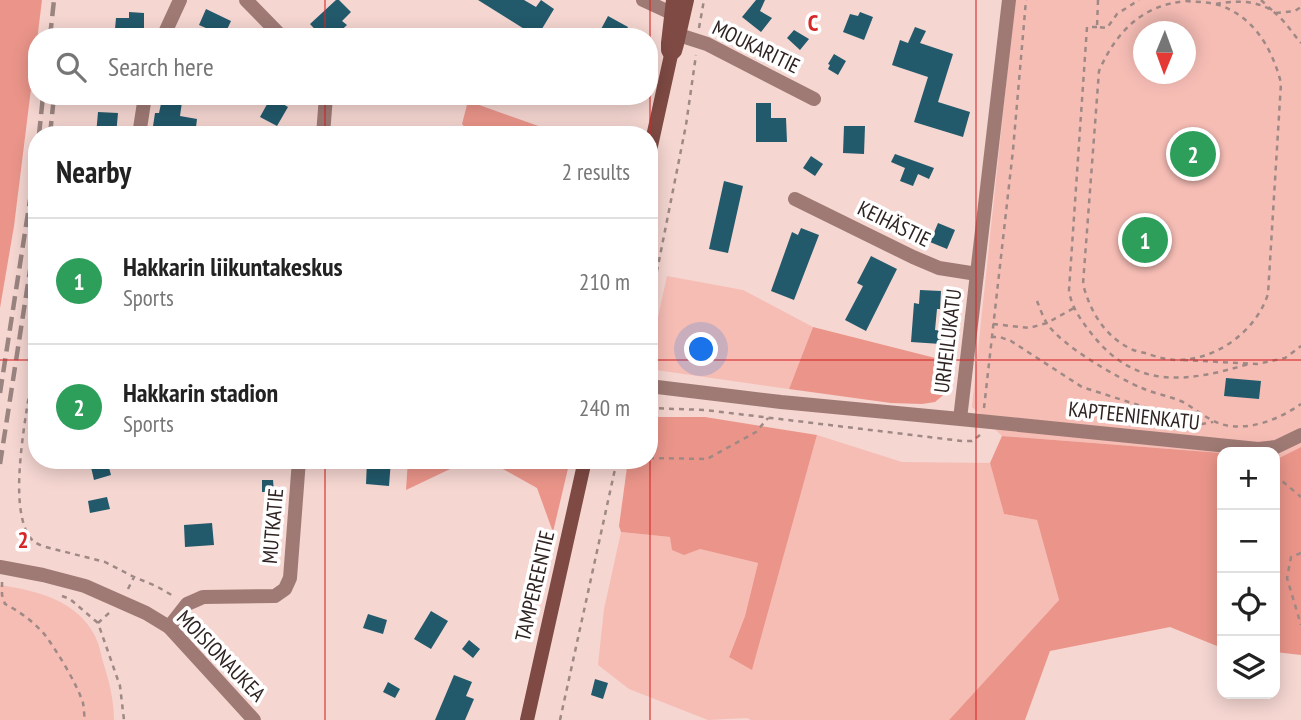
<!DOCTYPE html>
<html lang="en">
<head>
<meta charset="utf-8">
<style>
	body { margin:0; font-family:"PT Sans Narrow",sans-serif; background:#f2f2f2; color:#222 }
	.controls { position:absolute; right:21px; bottom:21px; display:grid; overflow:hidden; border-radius:14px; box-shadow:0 4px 18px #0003 }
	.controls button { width:63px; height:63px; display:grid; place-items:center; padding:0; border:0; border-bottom:2px solid #e0e0e0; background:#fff; color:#222; font:35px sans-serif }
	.compass { position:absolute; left:1133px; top:21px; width:63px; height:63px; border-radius:50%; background:#fff; box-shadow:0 4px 18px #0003; rotate:181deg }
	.you { position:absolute; left:702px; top:350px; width:24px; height:24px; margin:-18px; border:5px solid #fff; border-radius:50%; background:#1a73e8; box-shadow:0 0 0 10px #1a73e833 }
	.badge { display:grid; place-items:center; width:46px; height:46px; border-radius:50%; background:#407f94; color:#fff; font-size:23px; font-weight:700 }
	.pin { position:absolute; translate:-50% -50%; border:4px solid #fff; box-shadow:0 2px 7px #0006 }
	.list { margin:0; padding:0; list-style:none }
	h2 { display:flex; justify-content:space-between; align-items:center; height:91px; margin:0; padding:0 28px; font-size:30px }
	h2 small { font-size:23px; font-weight:400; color:#767676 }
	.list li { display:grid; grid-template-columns:46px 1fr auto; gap:21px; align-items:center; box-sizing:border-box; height:126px; padding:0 28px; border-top:2px solid #e0e0e0 }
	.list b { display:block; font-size:26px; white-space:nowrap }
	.list p { margin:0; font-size:23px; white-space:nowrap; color:#767676 }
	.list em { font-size:23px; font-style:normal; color:#767676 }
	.icon { flex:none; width:38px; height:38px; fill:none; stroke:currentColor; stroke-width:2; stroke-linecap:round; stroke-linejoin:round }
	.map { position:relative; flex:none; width:1301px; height:720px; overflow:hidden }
	.search { position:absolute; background:#fff; box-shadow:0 4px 18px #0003; left:28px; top:28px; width:630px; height:77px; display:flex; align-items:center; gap:18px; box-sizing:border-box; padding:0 24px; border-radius:28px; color:#767676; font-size:26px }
	.panel { position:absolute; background:#fff; box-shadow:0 4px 18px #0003; left:28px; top:126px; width:630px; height:343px; border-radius:28px }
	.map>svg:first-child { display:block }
	.green { fill:#f6bdb5; fill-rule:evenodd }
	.forest { fill:#eb958a }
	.building { fill:#22596b }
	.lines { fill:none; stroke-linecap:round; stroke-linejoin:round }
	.path { stroke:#9f8985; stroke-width:2.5; stroke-dasharray:5 5; stroke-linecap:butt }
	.minor { stroke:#9f7a75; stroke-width:14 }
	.tertiary { stroke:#9f7a75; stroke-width:14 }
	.secondary { stroke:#7e4a43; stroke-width:14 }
	.rail { stroke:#9a8480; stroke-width:4.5; stroke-dasharray:14 7; stroke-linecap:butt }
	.grid { fill:none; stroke:#d62828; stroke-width:2; stroke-opacity:0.55 }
	.labels { text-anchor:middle; stroke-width:7; stroke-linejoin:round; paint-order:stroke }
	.street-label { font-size:21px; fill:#2e2321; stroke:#fff }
	.grid-label { font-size:23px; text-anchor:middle; font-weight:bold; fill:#d62828; stroke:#fff; stroke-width:7; stroke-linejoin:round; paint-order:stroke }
</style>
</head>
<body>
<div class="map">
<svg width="1301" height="720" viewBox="0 0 1301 720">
	<rect width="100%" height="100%" fill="#f5d6d1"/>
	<path class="green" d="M1015,0H1301V447L1279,458H1275V452H1222V453L1002,436L972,407ZM1144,32H1186V74H1144Z
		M667,276L743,290L813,327L789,389L649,369V358Z
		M817,435L902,462L990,463L1004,514L1037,520L1059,600L949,720H751L747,718L708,720L629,689L598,665L604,609L621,532L670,537L700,549L758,563L745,616L729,656L752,669Z
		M0,585C37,591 77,600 95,636C99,644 101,654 103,662C109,680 114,701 114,720H0Z"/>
	<path class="forest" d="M0,0H42L14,226L0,308Z
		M468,101L564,135H472L462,124Z
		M813,327L955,363L947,392L935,402L922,404L891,403L789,389Z
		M649,417H705L817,435L752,670L729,657L745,616L758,563L700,549L684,555L672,550L670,537L621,532L619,526L628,460H649Z
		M1002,436L1222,453V647L1217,646L1170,627L1050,651L1025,720H949L1059,600L1037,520L1004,514L990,463Z
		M1301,447V655L1275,652V458H1279Z
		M408,460H469L406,490Z
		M487,460H570L553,532L537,488Z"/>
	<path class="building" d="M336,0H339L351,12L342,21L347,25L334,37L328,31L322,37L310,24Z
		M478,0H524L536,7L541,0L554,9L537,37Z
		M756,0H765L760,11L772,18L761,32L742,17Z
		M206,9L231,21L224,36L199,25Z
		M129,12L144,13V36L129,35V29H115L116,18H129Z
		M860,12L873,17L864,40L843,32L850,14L858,16Z
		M608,16L628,27L623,37H606L599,33Z
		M915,27L926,31L920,43L953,54L938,102L970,112L963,137L914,122L928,77L892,65L900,40L908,43Z
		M794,30L809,39L800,50L787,38Z
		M834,54L846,61L838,75L828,69L830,65L828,64Z
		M271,97L288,107L277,126L260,117Z
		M162,99L182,102L180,116L197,119L195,135H155V133H152L155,113H159Z
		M756,103H771V118H786L787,142H756Z
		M98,112L118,113L116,135H96Z
		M844,126H865L864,154L843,153Z
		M895,154L934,168L929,179L918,174L913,186L900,181L905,168L891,162Z
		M811,156L823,164L815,176L803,168Z
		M724,181L743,186L728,253L709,249Z
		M938,223L955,230L947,249L930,242Z
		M801,228L819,235L794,300L771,291L792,232L798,235Z
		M871,256L897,269L866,331L845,320L863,286L857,283Z
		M920,290L941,291L940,309H937L935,330L942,331L941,344L911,342L914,303L919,304Z
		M1226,378L1261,381L1259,399L1224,396Z
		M100,460H107L111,475L94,480L90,463Z
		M376,460H391L389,486L366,484L367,461Z
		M262,480H273L274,492H262Z
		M107,497L110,509L90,513L88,501Z
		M212,523L214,545L185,547L184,525Z
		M431,611L448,621L431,649L414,639Z
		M368,614L387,620L383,634L363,628Z
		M469,640L480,649L473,658L462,649Z
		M454,675L472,682L466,696L474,699L465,720H435Z
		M595,679L608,683L603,699L591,695Z
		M388,682L400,689L395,698L383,692Z"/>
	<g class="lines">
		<path class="path" d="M1098,0L1097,27L1107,28L1117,14L1139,0
			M1261,0L1275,13L1295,11L1301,7
			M1186,1C1196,2 1209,2 1219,5C1254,17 1272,48 1281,83L1268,294C1256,331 1217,360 1177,360C1166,360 1154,356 1145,353C1140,352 1134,351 1129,348C1104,335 1090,311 1083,284L1099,71C1116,32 1142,5 1186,1Z
			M1216,4C1235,0 1259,0 1275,13C1285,21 1293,34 1301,43
			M1097,27H1087L1069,290C1071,307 1081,320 1091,333C1136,391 1187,382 1249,364
			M699,28L704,0
			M1037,301C1040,308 1043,318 1048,325C1063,346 1117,378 1142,388C1155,394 1170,396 1183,402C1199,411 1212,424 1230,426C1255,429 1281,418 1301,404
			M649,311L686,125L696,55
			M993,324L1029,328L1047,323L1074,308
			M991,337H1000L1011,341L1082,387L1191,422L1202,424L1213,422
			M37,360L33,368C28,409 7,501 29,536C32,541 36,543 42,546L105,562L134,577L156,586L175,597
			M1183,360L1257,364L1285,358L1301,346
			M649,408L705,410L962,441H972L980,435
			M984,408L1013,150L1026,0
			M649,458L707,459L756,432L768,418
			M1275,475L1301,497
			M1301,553L1291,557L1287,578L1301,625
			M2,582V595L5,604C19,611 34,622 45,635C57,651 77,684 83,703C84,708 84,715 85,720
			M128,589L134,577
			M62,596L70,599L98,623
			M109,613L98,623L120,686L124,720
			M560,720L617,460"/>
		<path class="minor" d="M246,0L282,37
			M643,0L682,18
			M679,35L707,44L814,99
			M163,37L180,0
			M139,135L145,96
			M323,135L326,96
			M795,199L913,257L939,268L977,274
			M649,386L781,402L960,419L1009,0
			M960,419L1258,449L1276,447L1301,435
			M169,627L187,604L194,601L203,597L275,596L285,589L290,578L299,460"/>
		<path class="tertiary" d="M0,567L43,575L85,586L146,613L169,627L254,720"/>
		<path class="secondary" d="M670,54L668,50V43L673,0
			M649,155L671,55L675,51L677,44L687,0
			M527,720L585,460"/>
		<path class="rail" d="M50,37L54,0
			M39,135L43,96
			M50,135L54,96
			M0,393L37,155
			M0,464L37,225"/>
	</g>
	<path class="grid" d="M325,0V37M650,0V720M976,0V720M325,96V135M0,360H37M649,360H1301M325,460V720"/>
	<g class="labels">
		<g class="street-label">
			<text transform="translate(756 47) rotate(26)" y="7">MOUKARITIE</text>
			<text transform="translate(894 224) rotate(26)" y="7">KEIHÄSTIE</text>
			<text transform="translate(948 341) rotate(-83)" y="7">URHEILUKATU</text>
			<text transform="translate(1134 416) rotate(6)" y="7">KAPTEENIENKATU</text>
			<text transform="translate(273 526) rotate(-85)" y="7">MUTKATIE</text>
			<text transform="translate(535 586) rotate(-77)" y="7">TAMPEREENTIE</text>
			<text transform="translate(221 656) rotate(46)" y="7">MOISIONAUKEA</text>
		</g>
	</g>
	<g class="grid-label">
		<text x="813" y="31">C</text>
		<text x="23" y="548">2</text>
	</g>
</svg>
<div class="controls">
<button>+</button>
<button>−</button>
<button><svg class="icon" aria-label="locate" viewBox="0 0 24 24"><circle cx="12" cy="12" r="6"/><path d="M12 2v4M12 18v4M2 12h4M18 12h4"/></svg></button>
<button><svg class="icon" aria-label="layers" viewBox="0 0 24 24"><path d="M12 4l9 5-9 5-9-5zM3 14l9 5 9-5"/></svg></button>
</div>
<svg class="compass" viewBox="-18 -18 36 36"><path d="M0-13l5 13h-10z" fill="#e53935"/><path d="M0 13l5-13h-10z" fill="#767676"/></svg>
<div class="you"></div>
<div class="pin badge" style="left:1145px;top:240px;background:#2e9e5b">1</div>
<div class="pin badge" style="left:1193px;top:154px;background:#2e9e5b">2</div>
<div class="search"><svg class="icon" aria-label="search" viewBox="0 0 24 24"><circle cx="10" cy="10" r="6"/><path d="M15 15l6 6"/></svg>Search here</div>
<section class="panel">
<h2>Nearby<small>2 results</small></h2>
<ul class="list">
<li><span class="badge" style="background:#2e9e5b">1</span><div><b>Hakkarin liikuntakeskus</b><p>Sports</p></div><em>210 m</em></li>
<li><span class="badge" style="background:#2e9e5b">2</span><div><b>Hakkarin stadion</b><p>Sports</p></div><em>240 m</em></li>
</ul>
</section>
</div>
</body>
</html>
